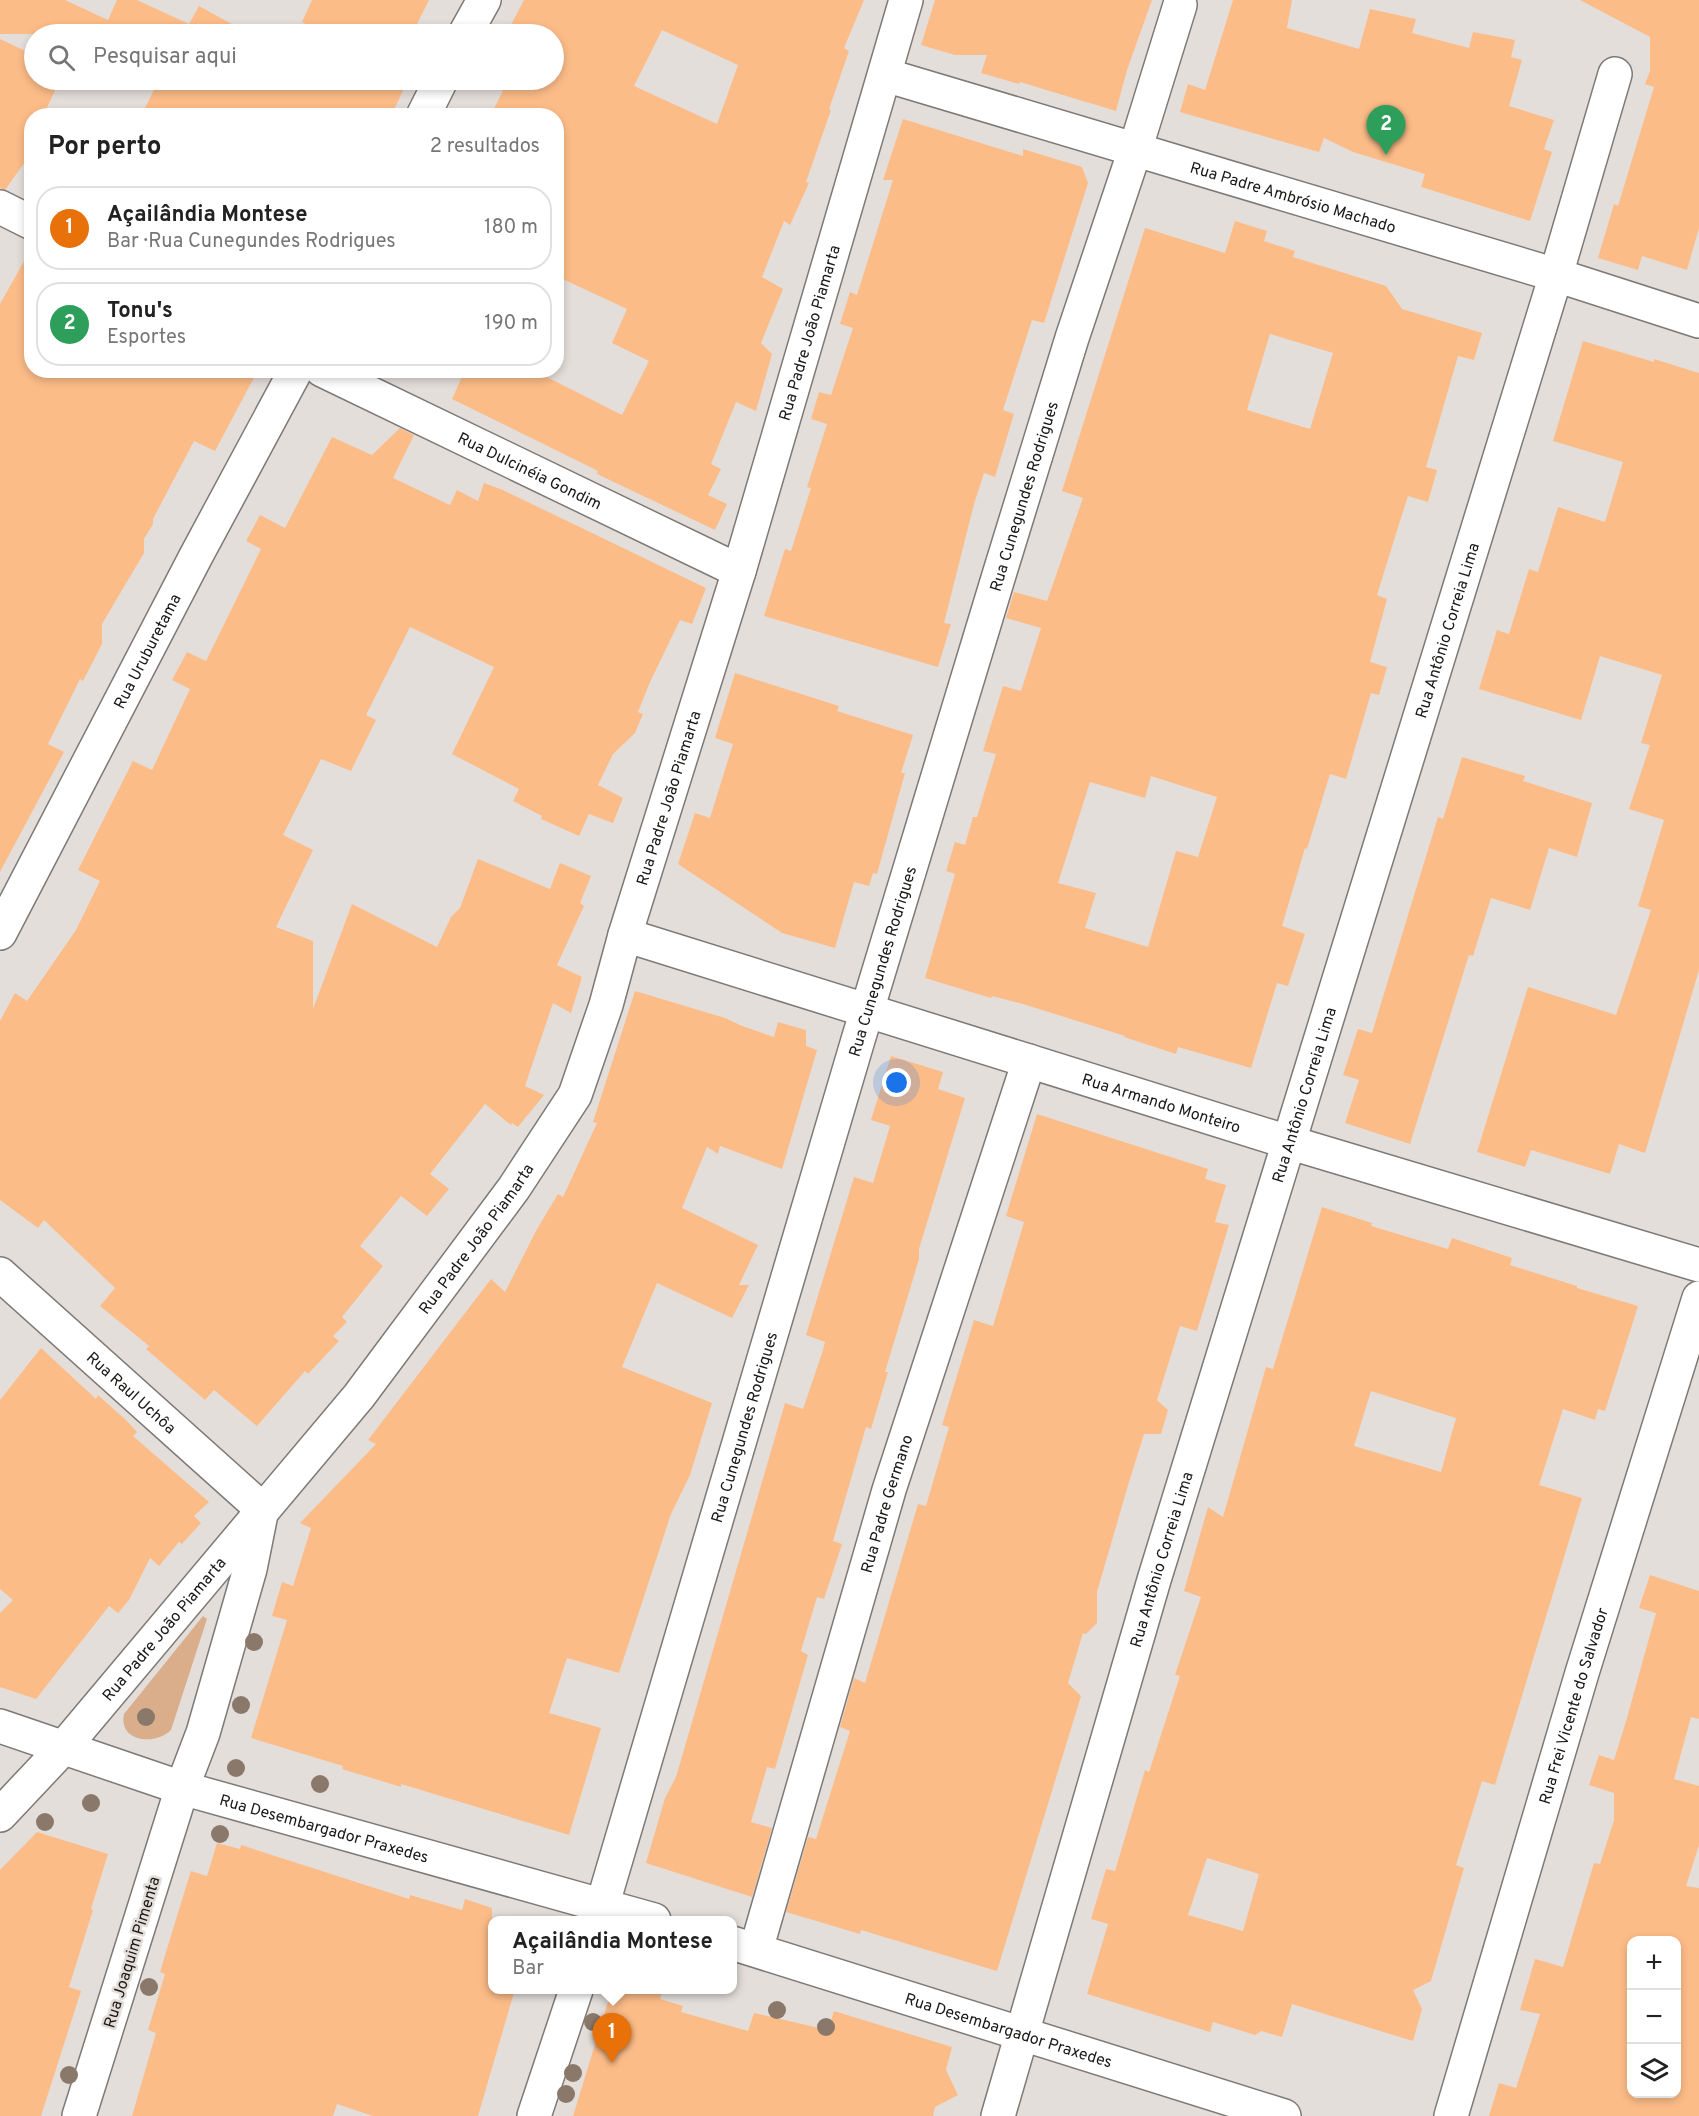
<!DOCTYPE html>
<html lang="pt">
<head>
<meta charset="utf-8">
<style>
	body { margin:0; font-family:Overpass,sans-serif; background:#f6f6f6; color:#222 }
	.controls { position:absolute; right:18px; bottom:18px; display:grid; overflow:hidden; border-radius:12px; box-shadow:0 3px 9px #0003 }
	.controls button { width:54px; height:54px; display:grid; place-items:center; padding:0; border:0; border-bottom:2px solid #e0e0e0; background:#fff; color:#222; font:30px sans-serif }
	.you { position:absolute; left:897px; top:1083px; width:21px; height:21px; margin:-15px; border:4px solid #fff; border-radius:50%; background:#1a73e8; box-shadow:0 0 0 9px #1a73e833 }
	.badge { display:grid; place-items:center; width:39px; height:39px; border-radius:50%; background:#7c3aed; color:#fff; font-size:20px; font-weight:700 }
	.pin { position:absolute; translate:-50% -50px; filter:drop-shadow(0 2px 3px #0008) }
	.pin::after { content:''; position:absolute; top:32px; width:21px; height:18px; background:inherit; clip-path:polygon(0 0,100% 0,50% 100%) }
	.popup { position:absolute; left:488px; top:1916px; width:249px; height:78px; box-sizing:border-box; display:grid; place-content:center; border-radius:12px; background:#fff; filter:drop-shadow(0 2px 4px #0005); font-size:20px; white-space:nowrap; color:#767676 }
	.popup b { font-size:22px; color:#222 }
	.popup::after { content:''; position:absolute; left:50%; top:100%; margin-left:-12px; border:12px solid transparent; border-top-color:#fff }
	.list { margin:0; padding:0; list-style:none }
	h2 { display:flex; justify-content:space-between; align-items:center; height:78px; margin:0; padding:0 24px; font-size:26px }
	h2 small { font-size:20px; font-weight:400; color:#767676 }
	.list li { display:grid; grid-template-columns:39px 1fr auto; gap:18px; align-items:center; box-sizing:border-box; height:84px; margin:0 12px 12px; padding:0 12px; border:2px solid #e0e0e0; border-radius:24px }
	.list b { display:block; font-size:22px; white-space:nowrap }
	.list p { margin:0; font-size:20px; white-space:nowrap; color:#767676 }
	.list em { font-size:20px; font-style:normal; color:#767676 }
	.icon { flex:none; width:33px; height:33px; fill:none; stroke:currentColor; stroke-width:2; stroke-linecap:round; stroke-linejoin:round }
	.map { position:relative; flex:none; width:1699px; height:2116px; overflow:hidden }
	.search { position:absolute; background:#fff; box-shadow:0 3px 9px #0003; left:24px; top:24px; width:540px; height:66px; display:flex; align-items:center; gap:15px; box-sizing:border-box; padding:0 21px; border-radius:33px; color:#767676; font-size:22px }
	.panel { position:absolute; background:#fff; box-shadow:0 3px 9px #0003; left:24px; top:108px; width:540px; height:270px; border-radius:24px }
	.map>svg:first-child { display:block }
	.green { fill:#daae8b }
	.building { fill:#fcbc88; fill-rule:evenodd }
	.lines { fill:none; stroke-linecap:round; stroke-linejoin:round }
	.minor-casing { stroke:#7e7976; stroke-width:36 }
	.minor { stroke:#fff; stroke-width:33 }
	.tree { fill:#8a796b }
	.labels { text-anchor:middle; stroke-width:5; stroke-linejoin:round; paint-order:stroke }
	.street-label { font-size:16px; fill:#1a1816; stroke:#e4deda }
</style>
</head>
<body>
<div class="map">
<svg width="1699" height="2116" viewBox="0 0 1699 2116">
	<rect width="100%" height="100%" fill="#e4deda"/>
	<path class="green" d="M203,1616L207,1619L171,1730C155,1746 118,1742 124,1714Z"/>
	<path class="building" d="M0,0H65L108,20L117,0H137L189,24L199,6L239,28L235,34H0Z
		M312,0H429L412,34H324L302,22Z
		M524,0H864L844,48L849,51L829,109L831,110L806,182L809,183L790,225L784,221L762,277L783,289L761,343L772,354L756,411L736,402L711,464L721,469L708,495L727,504L715,530L597,474L598,471L452,399L465,370H497L506,375L510,370H533L622,415L649,361L612,343L627,309L556,276V116H490L503,91L485,82L487,80H554V34H506ZM662,30L738,65L717,124L634,86Z
		M935,0H1152L1127,70L1116,111L1020,82L1019,84L981,73L987,55H955L921,45Z
		M1233,0H1292L1287,28L1359,49L1370,9L1416,19L1412,33L1469,48L1473,32L1515,40L1511,57L1522,60L1509,106L1554,120L1544,149L1552,152L1530,221L1421,187L1425,174L1353,152L1324,138L1319,152L1180,112L1188,84L1205,90Z
		M1580,0H1699V228L1687,270L1642,256L1638,270L1598,258L1614,204L1618,206L1654,87L1645,84L1650,71V37Z
		M0,39L34,55V80H60L43,116H32V152L5,190L0,188Z
		M159,80H408L391,116H141Z
		M903,119L1023,156V149L1082,167L1088,183L1044,323L1032,320L1003,410L1014,414L995,477L984,473L974,504L944,623L951,624L938,667L764,616L785,549L791,551L811,488L807,487L827,424L811,419L819,392L831,395L853,328L840,324L850,292L857,295L893,180H883Z
		M1235,221L1267,231L1264,241L1295,251L1293,257L1386,286L1402,309L1482,333L1474,360L1458,356L1426,467L1437,470L1428,502L1408,496L1400,521L1377,595L1387,599L1370,662L1387,667L1379,695L1371,693L1346,779L1330,774L1307,849L1305,848L1282,926L1305,934L1288,986L1277,983L1251,1068L1178,1047L1176,1054L1124,1037L1125,1036L1023,1004L992,996L991,998L925,978L955,874L946,871L955,842L965,845L973,817H977L996,754L983,751L1003,686L1021,691L1041,628L1006,618L1014,592L1047,601L1083,498L1062,491L1145,228L1225,253ZM1270,334L1333,353L1310,429L1247,410ZM1151,776L1217,797L1198,857L1176,851L1148,947L1085,928L1096,893L1058,883L1090,782L1145,798Z
		M32,247V370H258L215,451L194,441L153,519V524L144,539V553L102,624V644L83,681L80,679L48,744L64,752L0,872V304Z
		M1583,341L1654,362V359L1699,373V970L1645,1153L1619,1144L1610,1174L1531,1150L1525,1167L1477,1152L1528,987L1616,1015L1651,910L1638,906L1664,820L1629,809L1650,745L1641,743L1662,675L1600,656L1581,720L1479,689L1497,630L1509,634L1529,569L1538,572L1558,507L1605,522L1623,462L1553,441Z
		M400,428L414,435L393,478L450,505L457,490L478,501L484,483L503,490L706,588L692,624L680,620L650,682L638,712L643,714L635,733L613,754L598,785L623,798L613,823L589,814L579,836L541,819L542,816L513,801L519,789L452,754L494,667L410,627L366,715L376,720L351,771L321,759L283,835L313,850L276,927L313,941V1009L352,904L437,947L451,917L460,908L478,859L550,889L560,863L591,876L580,903L584,906L557,965L582,977L571,1013L553,1003L525,1086L544,1095L518,1127L512,1123L511,1125L485,1104L430,1174L449,1189L427,1216L401,1196L360,1246L383,1266L342,1317L347,1322L333,1336L339,1341L308,1374L305,1371L257,1426L214,1390L205,1400L146,1349L149,1346L100,1306L115,1288L44,1220L38,1228L0,1200V1021L15,993L27,1001L76,930L100,881L78,870L133,761L152,770L190,689L172,680L187,652L206,661L261,549L246,541L260,515L285,528L332,437L372,455Z
		M735,673L839,706L837,711L913,735L901,773H905L877,874L873,873L869,886L854,882L835,948L782,933L678,864L695,813L710,818L733,744L715,738Z
		M1462,757L1525,776L1523,781L1592,803L1577,857L1549,848L1530,910L1491,898L1473,956L1469,955L1410,1144L1345,1123L1359,1080L1343,1075L1358,1029L1372,1033L1438,817L1443,819Z
		M635,991L725,1018L742,1026L774,1037L778,1022L806,1030V1046L817,1050L782,1169L720,1146L718,1154L707,1147L682,1208L758,1245L739,1285H749L732,1318L657,1283L622,1367L712,1403L690,1475L671,1514L619,1673L567,1658L549,1713L601,1728L569,1835L401,1784V1787L342,1769L343,1766L251,1738L287,1620L272,1616L282,1582L293,1586L311,1528L300,1523L376,1444L368,1440L491,1279L505,1292L537,1229L558,1194L563,1197L597,1123L593,1122Z
		M891,1056L943,1072L938,1089L965,1098L919,1249V1259L885,1372H888L871,1429L866,1427L833,1541L842,1544L824,1599L817,1597L801,1651L808,1655L775,1769L767,1767L751,1822L772,1828L752,1897L646,1863L665,1798L676,1777L785,1403L803,1409L822,1353L825,1342L806,1335L854,1177L873,1183L890,1126L871,1120Z
		M1037,1114L1208,1169L1205,1179L1226,1185L1215,1222L1229,1225L1197,1331L1180,1326L1157,1400L1168,1410L1161,1434H1144L1129,1482L1097,1592V1623L1086,1634L1083,1633L1068,1683L1081,1696L997,1971L861,1930L860,1934L786,1912L808,1837L816,1839L850,1731L840,1727L854,1678L865,1683L918,1504L926,1506L949,1427L942,1425L974,1320L993,1326L1024,1222L1006,1216Z
		M1322,1207L1372,1223L1371,1226L1448,1249L1452,1238L1512,1258L1510,1265L1577,1286V1288L1638,1306L1605,1411L1598,1409L1595,1420L1563,1409L1539,1485L1582,1498L1495,1785L1482,1781L1456,1865L1464,1868L1431,1981L1413,1990L1422,2009L1413,2041L1292,2004L1282,2037L1261,2031L1255,2035L1213,2022L1210,2032L1087,1994L1108,1924L1091,1919L1106,1869L1115,1871L1145,1770L1149,1772L1180,1676L1175,1675L1201,1597L1184,1591L1208,1507L1223,1517L1266,1367L1273,1369ZM1371,1391L1456,1418L1441,1472L1354,1446ZM1207,1858L1259,1874L1243,1931L1188,1915Z
		M41,1348L96,1399L98,1395L127,1421L137,1432L133,1436L209,1502L194,1516L201,1523L182,1544L179,1542L159,1566L150,1558L129,1600L118,1613L109,1606L36,1699L0,1687V1613L13,1600L0,1589V1400Z
		M1650,1575L1699,1591V1719L1691,1717L1674,1779L1699,1786V1845L1686,1886L1699,1888V2116H1489L1499,2083L1516,2088L1540,2014L1520,2010L1535,1959L1563,1967L1594,1863L1600,1864L1614,1820V1793L1589,1785L1599,1755L1614,1760L1627,1718L1656,1613L1639,1608ZM1632,1941H1677V2094H1632Z
		M37,1832L108,1854L91,1909L93,1910L69,1987L81,1991L41,2116H0V1870Z
		M217,1843L240,1849L241,1845L409,1899L410,1895L462,1910L465,1899L492,1908V1989H515L478,2116H373L337,2104L333,2116H132L156,2033L148,2030L165,1974L160,1972L177,1916L191,1871L207,1876Z
		M612,1989H663L660,1999L683,2006L681,2012L748,2031L754,2013L828,2030L834,2011L952,2047L946,2070L958,2095L935,2107L933,2116H573Z"/>
	<g class="lines">
		<g class="minor-casing">
			<g id="minor">
				<path d="M465,34L484,0"/>
				<path id="s1" d="M885,75L1556,275L1699,321"/>
				<path d="M423,116L441,80"/>
				<path d="M0,207L32,223"/>
				<path id="s2" d="M322,370L739,571"/>
				<path id="s3" d="M0,933L196,556L296,370"/>
				<path id="s4" d="M625,935L1288,1142L1699,1265"/>
				<path id="s5" d="M0,1274L262,1509L250,1569L203,1733L182,1788L79,2116"/>
				<path id="s6" d="M0,1726L182,1788L654,1920"/>
				<path id="s7" d="M0,1815L64,1747L359,1396L514,1188L575,1095L606,1005L625,935L739,571L906,0"/>
				<path id="s8" d="M598,1920L858,1040L999,575L1072,338L1135,150L1180,5"/>
				<path id="s9" d="M732,1943L1284,2116"/>
				<path id="s10" d="M756,1950L889,1490L1029,1061"/>
				<path d="M534,2116L576,1990"/>
				<path id="s11" d="M998,2116L1154,1580L1556,275L1615,74"/>
				<path id="s12" d="M1451,2116L1582,1673L1699,1298"/>
			</g>
		</g>
		<use href="#minor" class="minor"/>
	</g>
	<g class="tree">
		<circle cx="254" cy="1642" r="9"/>
		<circle cx="241" cy="1705" r="9"/>
		<circle cx="146" cy="1717" r="9"/>
		<circle cx="236" cy="1768" r="9"/>
		<circle cx="320" cy="1784" r="9"/>
		<circle cx="91" cy="1803" r="9"/>
		<circle cx="45" cy="1822" r="9"/>
		<circle cx="220" cy="1834" r="9"/>
		<circle cx="149" cy="1987" r="9"/>
		<circle cx="777" cy="2010" r="9"/>
		<circle cx="593" cy="2022" r="9"/>
		<circle cx="826" cy="2027" r="9"/>
		<circle cx="573" cy="2073" r="9"/>
		<circle cx="69" cy="2075" r="9"/>
		<circle cx="566" cy="2094" r="9"/>
	</g>
	<g class="labels">
		<g class="street-label">
			<text dy="6" stroke="none"><textPath href="#s1" startOffset="426">Rua Padre Ambrósio Machado</textPath></text>
			<text dy="6" stroke="none"><textPath href="#s7" startOffset="1720">Rua Padre João Piamarta</textPath></text>
			<text dy="6" stroke="none"><textPath href="#s2" startOffset="231">Rua Dulcinéia Gondim</textPath></text>
			<text dy="6" stroke="none"><textPath href="#s8" startOffset="1486">Rua Cunegundes Rodrigues</textPath></text>
			<text dy="6" stroke="none"><textPath href="#s11" startOffset="1552">Rua Antônio Correia Lima</textPath></text>
			<text dy="6" stroke="none"><textPath href="#s3" startOffset="318">Rua Uruburetama</textPath></text>
			<text dy="6" stroke="none"><textPath href="#s7" startOffset="1234">Rua Padre João Piamarta</textPath></text>
			<text dy="6" stroke="none"><textPath href="#s8" startOffset="1000">Rua Cunegundes Rodrigues</textPath></text>
			<text dy="6" stroke="none"><textPath href="#s11" startOffset="1066">Rua Antônio Correia Lima</textPath></text>
			<text dy="6" stroke="none"><textPath href="#s4" startOffset="562">Rua Armando Monteiro</textPath></text>
			<text dy="6" stroke="none"><textPath href="#s7" startOffset="748">Rua Padre João Piamarta</textPath></text>
			<text dy="6" stroke="none"><textPath href="#s5" startOffset="177">Rua Raul Uchôa</textPath></text>
			<text dy="6" stroke="none"><textPath href="#s8" startOffset="514">Rua Cunegundes Rodrigues</textPath></text>
			<text dy="6" stroke="none"><textPath href="#s10" startOffset="465">Rua Padre Germano</textPath></text>
			<text dy="6" stroke="none"><textPath href="#s11" startOffset="580">Rua Antônio Correia Lima</textPath></text>
			<text dy="6" stroke="none"><textPath href="#s7" startOffset="248">Rua Padre João Piamarta</textPath></text>
			<text dy="6" stroke="none"><textPath href="#s12" startOffset="428">Rua Frei Vicente do Salvador</textPath></text>
			<text dy="6" stroke="none"><textPath href="#s6" startOffset="340">Rua Desembargador Praxedes</textPath></text>
			<text transform="translate(131 1952) rotate(-73)" y="6">Rua Joaquim Pimenta</text>
			<text dy="6" stroke="none"><textPath href="#s9" startOffset="290">Rua Desembargador Praxedes</textPath></text>
		</g>
	</g>
</svg>
<div class="controls">
<button>+</button>
<button>−</button>
<button><svg class="icon" aria-label="layers" viewBox="0 0 24 24"><path d="M12 4l9 5-9 5-9-5zM3 14l9 5 9-5"/></svg></button>
</div>
<div class="you"></div>
<div class="pin badge" style="left:612px;top:2063px;background:#e8710a">1</div>
<div class="popup"><b>Açailândia Montese</b>Bar</div>
<div class="pin badge" style="left:1386px;top:155px;background:#2e9e5b">2</div>
<div class="search"><svg class="icon" aria-label="search" viewBox="0 0 24 24"><circle cx="10" cy="10" r="6"/><path d="M15 15l6 6"/></svg>Pesquisar aqui</div>
<section class="panel">
<h2>Por perto<small>2 resultados</small></h2>
<ul class="list">
<li><span class="badge" style="background:#e8710a">1</span><div><b>Açailândia Montese</b><p>Bar · Rua Cunegundes Rodrigues</p></div><em>180 m</em></li>
<li><span class="badge" style="background:#2e9e5b">2</span><div><b>Tonu's</b><p>Esportes</p></div><em>190 m</em></li>
</ul>
</section>
</div>
</body>
</html>
